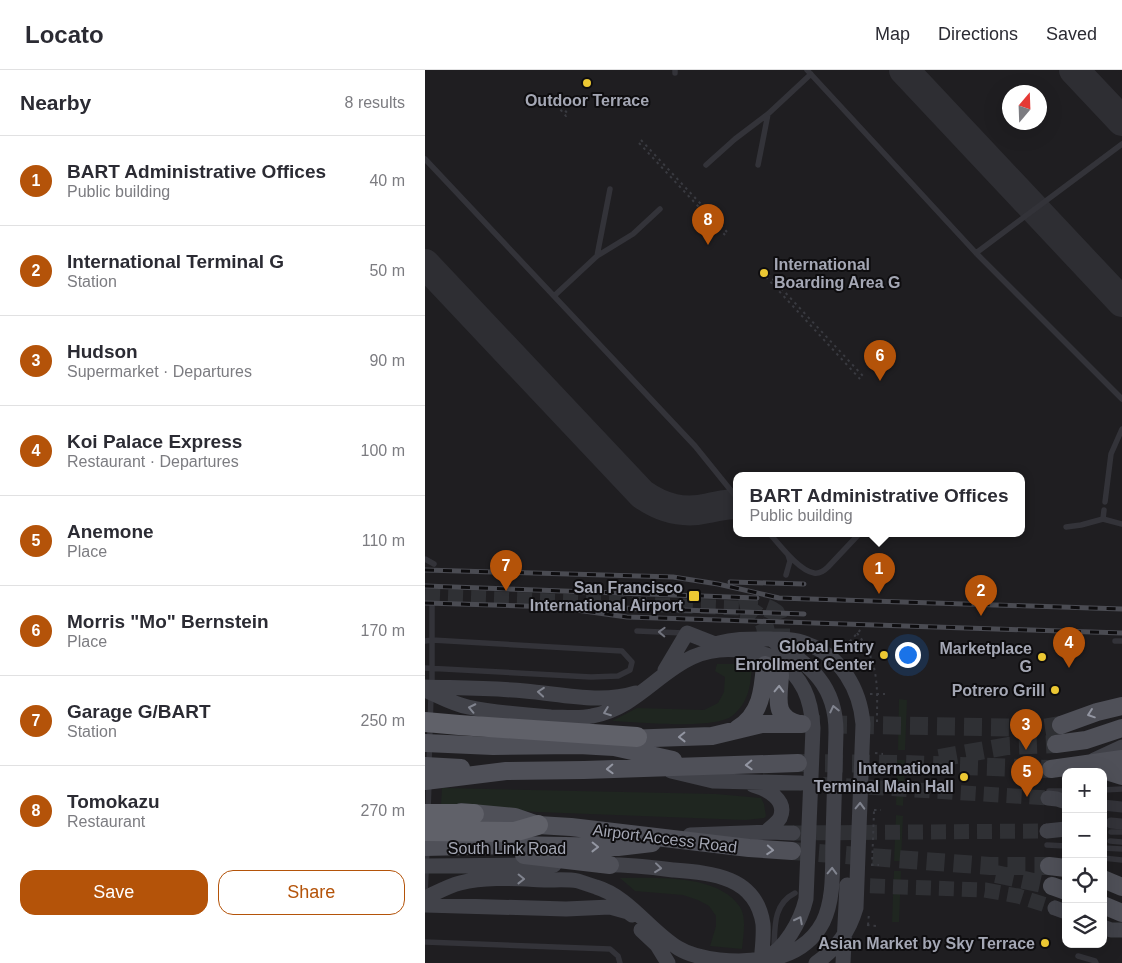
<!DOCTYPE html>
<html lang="en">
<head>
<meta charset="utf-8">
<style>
	body { margin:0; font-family:Arial,sans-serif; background:#f2f2f3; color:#2b2b33 }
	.controls { position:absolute; right:15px; bottom:15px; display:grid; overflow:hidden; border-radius:10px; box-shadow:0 5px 20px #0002 }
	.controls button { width:45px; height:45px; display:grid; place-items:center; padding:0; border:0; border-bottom:1px solid #e1e1e2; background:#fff; color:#2b2b33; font:25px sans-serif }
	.compass { position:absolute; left:577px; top:15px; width:45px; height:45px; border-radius:50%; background:#fff; box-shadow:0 5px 20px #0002; rotate:19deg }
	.you { position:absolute; left:482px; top:584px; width:18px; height:18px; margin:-12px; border:4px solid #fff; border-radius:50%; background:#1a73e8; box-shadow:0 0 0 8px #1a73e833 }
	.badge { display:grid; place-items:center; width:32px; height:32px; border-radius:50%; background:#b45309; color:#fff; font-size:16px; font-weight:700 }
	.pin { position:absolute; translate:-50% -41px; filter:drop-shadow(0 1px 2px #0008) }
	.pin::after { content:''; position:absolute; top:26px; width:18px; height:15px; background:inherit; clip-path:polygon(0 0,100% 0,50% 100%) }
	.popup { position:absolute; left:308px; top:402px; width:292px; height:65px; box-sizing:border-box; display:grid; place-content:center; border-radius:10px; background:#fff; filter:drop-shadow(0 1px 4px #0005); font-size:16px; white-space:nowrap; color:#7c7c81 }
	.popup b { font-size:19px; color:#2b2b33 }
	.popup::after { content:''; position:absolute; left:50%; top:100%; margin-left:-10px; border:10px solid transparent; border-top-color:#fff }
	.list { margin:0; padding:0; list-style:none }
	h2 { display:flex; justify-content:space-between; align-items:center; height:65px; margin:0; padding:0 20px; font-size:21px }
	h2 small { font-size:16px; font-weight:400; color:#7c7c81 }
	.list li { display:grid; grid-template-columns:32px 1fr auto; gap:15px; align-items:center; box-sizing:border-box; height:90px; padding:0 20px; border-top:1px solid #e1e1e2 }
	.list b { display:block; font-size:19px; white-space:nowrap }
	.list p { margin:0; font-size:16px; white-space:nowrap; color:#7c7c81 }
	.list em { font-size:16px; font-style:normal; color:#7c7c81 }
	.actions { display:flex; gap:10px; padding:15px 20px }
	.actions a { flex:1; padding:11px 0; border:1px solid #b45309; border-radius:15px; text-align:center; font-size:18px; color:#b45309 }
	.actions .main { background:#b45309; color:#fff }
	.icon { flex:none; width:28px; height:28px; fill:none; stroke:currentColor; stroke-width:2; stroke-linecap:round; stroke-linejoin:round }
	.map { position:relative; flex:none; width:697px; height:893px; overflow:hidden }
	header { display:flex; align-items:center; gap:30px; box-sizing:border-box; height:70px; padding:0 25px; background:#fff; border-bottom:1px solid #e1e1e2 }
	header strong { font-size:24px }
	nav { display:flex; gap:28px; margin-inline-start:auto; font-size:18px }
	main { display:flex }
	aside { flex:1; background:#fff }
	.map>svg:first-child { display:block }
	.built { fill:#1f1e21; fill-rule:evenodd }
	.green { fill:#1f2620 }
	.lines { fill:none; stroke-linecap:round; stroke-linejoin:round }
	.taxiway { stroke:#2e2e33; stroke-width:30 }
	.secondary-tunnel { stroke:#2f3034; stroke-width:15; stroke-dasharray:15 8; stroke-linecap:butt }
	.primary-tunnel { stroke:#2f3034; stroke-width:18; stroke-dasharray:18 9; stroke-linecap:butt }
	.path { stroke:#393a40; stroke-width:2; stroke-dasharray:2.5 4; stroke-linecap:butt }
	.lane { stroke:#333339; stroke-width:5.5 }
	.street { stroke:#333339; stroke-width:11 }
	.secondary { stroke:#414249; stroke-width:15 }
	.primary { stroke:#4f5058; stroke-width:18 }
	.highway { stroke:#606169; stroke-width:20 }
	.rail-casing { stroke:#4a4b52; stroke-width:5 }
	.rail { stroke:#0e0d0f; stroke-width:3; stroke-dasharray:9; stroke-linecap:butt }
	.oneway { stroke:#71737d }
	.oneway2 { stroke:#9396a2 }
	.oneway3 { stroke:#81848f }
	.poi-dot { fill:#ecc833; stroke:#0e0d0f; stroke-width:2 }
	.labels { text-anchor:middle; stroke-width:4; stroke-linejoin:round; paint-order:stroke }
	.poi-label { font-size:16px; font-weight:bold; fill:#a4a7b4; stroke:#0e0d0f; text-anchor:end }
	.street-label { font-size:16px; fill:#a4a7b4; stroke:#0e0d0f }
</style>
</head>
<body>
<header>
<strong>Locato</strong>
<nav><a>Map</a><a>Directions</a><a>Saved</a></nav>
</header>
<main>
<aside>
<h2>Nearby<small>8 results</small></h2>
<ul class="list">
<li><span class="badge">1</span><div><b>BART Administrative Offices</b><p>Public building</p></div><em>40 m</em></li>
<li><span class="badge">2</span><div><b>International Terminal G</b><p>Station</p></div><em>50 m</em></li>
<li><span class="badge">3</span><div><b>Hudson</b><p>Supermarket · Departures</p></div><em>90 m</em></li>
<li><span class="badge">4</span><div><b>Koi Palace Express</b><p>Restaurant · Departures</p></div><em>100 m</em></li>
<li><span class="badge">5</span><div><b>Anemone</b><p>Place</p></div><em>110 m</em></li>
<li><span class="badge">6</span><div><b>Morris &quot;Mo&quot; Bernstein</b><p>Place</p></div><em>170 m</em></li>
<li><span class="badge">7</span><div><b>Garage G/BART</b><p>Station</p></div><em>250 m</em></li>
<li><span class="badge">8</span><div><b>Tomokazu</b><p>Restaurant</p></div><em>270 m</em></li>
</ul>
<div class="actions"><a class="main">Save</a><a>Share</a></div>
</aside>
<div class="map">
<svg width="697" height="893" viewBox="0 0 697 893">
	<rect width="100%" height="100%" fill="#121214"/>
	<path class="built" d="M0,0H697V893H0ZM584,22H614V52H584ZM312,405H596V463H312ZM641,702H678V874H641Z"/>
	<path class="green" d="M292,594H327C326,614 324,633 307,646C288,660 212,652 187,651L212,638L279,640L293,633L299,622L300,607L290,601Z
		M474,629L482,630L480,680H473Z
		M472,690H480L478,736L471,735Z
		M17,718L291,724L336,728L339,734L341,746L339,748L320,750L112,742L16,734Z
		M471,745L478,746L476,791H469Z
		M469,801H476L474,852H467Z
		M195,808C231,808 293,804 315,837C322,848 318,867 317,879L285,876L291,856V846L284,836L273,830L258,825L210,821Z"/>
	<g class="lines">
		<path class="taxiway" d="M479,0L697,232
			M649,0L697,51
			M0,194L217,424C238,439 259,444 284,438C295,436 300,434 312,434"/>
		<path class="secondary-tunnel" d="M0,526L315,538
			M375,713L623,728
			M368,763L622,761
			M422,815L560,820L593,826L630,838"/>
		<path class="primary-tunnel" d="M315,538C329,535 339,534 351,543L356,557V586
			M316,539C344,543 342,562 341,585
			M377,654L617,658L636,655
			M514,688L583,676L631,674
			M373,693L479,694L626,699
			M367,781L565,796H624
			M571,804L627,816"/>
		<path class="path" d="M137,35L134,38L141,46L143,44L137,37
			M216,70L302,162
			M214,73L300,165
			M343,204L438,306
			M341,207L435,309
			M432,563C455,593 452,618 452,653
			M416,581L438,557
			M445,624H460
			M450,683L458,684
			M449,740H456
			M446,795H454
			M447,796L449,741
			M442,855L452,856
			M443,855L444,843"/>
		<path class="lane" d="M382,0L551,183L697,329
			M250,3V0
			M0,89L270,376L312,428
			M281,95L310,69L343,44L386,4
			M333,95L343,44
			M551,183L697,74
			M172,186L185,119
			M129,226L172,186L208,164L235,139
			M680,432L686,384L697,359
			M678,449L679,440
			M641,457L656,455L678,449L697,454
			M344,463C354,474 374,501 389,503C395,504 399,501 403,497L435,463
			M0,489L9,494
			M361,505L365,491L363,485
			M212,561L259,563
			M0,571L7,570V616
			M690,571H697
			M0,598L166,607L193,606L205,600L207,592L197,581L7,570V533
			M4,693L6,625
			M678,720L697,719
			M624,721H641
			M3,740L4,712
			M686,762H697
			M685,771L697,772
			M622,775L641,776
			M678,778L697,779
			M678,788L697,790
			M0,825L2,780
			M0,872L185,879L193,886L195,893
			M349,878C350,857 348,834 370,823
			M653,886L670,891L671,893"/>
		<path class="street" d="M678,735L697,737
			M686,753L697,754"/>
		<path class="secondary" d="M294,573C308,569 322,569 336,569C351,569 368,568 382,574C416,586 435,619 438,654L431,838C424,862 412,878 391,893
			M240,600L262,563L290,574
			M0,617C34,618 67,618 100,621C136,624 176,634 211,623
			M0,620C14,626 28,634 43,637C70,643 98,645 126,647C139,647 154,649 167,646C228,635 247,569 320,581C331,582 344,584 353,590C378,608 386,628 388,658L381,829C376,850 360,881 338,889C314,893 274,891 253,878C224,860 204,827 171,817C165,815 159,813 153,811C143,809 132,810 122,810C94,809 63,806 35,813C23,816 11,823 0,828
			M669,690L697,677
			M246,701L288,711L375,713
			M328,715C342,719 363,730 355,748C352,753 345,758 341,762
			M623,728L632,729L641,732
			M622,761L641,759
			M265,765L345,762L368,763
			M175,795C199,794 224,797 248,800C287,803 331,806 338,854C339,867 337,880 336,893
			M0,796L129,795
			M0,835L141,839L185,837L203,842L207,845
			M630,838L641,842
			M678,857L686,860H697
			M216,860L232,875L243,893
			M340,890C365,886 386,875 398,852C410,827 407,796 408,769C409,733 410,698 411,662C411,612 383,595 346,569
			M418,893L422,815"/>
		<path class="primary" d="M355,605C354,627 347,648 374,654
			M636,655L672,642L697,636
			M312,659C336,645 338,620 340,595
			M199,669L287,666L337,654H377
			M0,673L68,676L154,675L189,677L248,690
			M631,674L661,670L697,658
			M670,694L681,701L697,706
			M0,696L36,698
			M626,699L697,689
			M0,711L81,701L159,700L373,693
			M36,742L90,747L113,755L146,757L324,778L367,781
			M0,777L86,775L193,777L227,773
			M99,785L185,795
			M624,796L641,798
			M678,809L697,817
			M627,816L641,821
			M678,835L697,843"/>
		<path class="highway" d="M0,652L34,655L212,667
			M0,744H49
			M0,761L89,762L113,755"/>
		<g class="rail-casing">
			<path id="rail" d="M0,500L248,507L293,514L354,528L697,539
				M305,512L379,514
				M0,516L332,528
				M0,533L130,537L202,547L697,563
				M167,537L379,544"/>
		</g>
		<use href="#rail" class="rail"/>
	</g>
	<defs><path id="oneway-chevron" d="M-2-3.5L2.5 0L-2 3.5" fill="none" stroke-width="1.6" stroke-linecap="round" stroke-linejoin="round" transform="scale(1.25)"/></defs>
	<use class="oneway" href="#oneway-chevron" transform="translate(237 562) rotate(-178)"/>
	<g class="oneway2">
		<use href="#oneway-chevron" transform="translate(354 619) rotate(-88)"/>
		<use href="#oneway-chevron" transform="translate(666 644) rotate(161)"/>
		<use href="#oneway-chevron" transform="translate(257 667) rotate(179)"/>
		<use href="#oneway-chevron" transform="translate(324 695) rotate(178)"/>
		<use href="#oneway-chevron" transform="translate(185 699) rotate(178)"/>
		<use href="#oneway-chevron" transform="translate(170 777) rotate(1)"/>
		<use href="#oneway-chevron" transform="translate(345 780) rotate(4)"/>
	</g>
	<g class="oneway3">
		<use href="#oneway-chevron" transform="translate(116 622) rotate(-175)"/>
		<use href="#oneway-chevron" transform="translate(47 638) rotate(-168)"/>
		<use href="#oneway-chevron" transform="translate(409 639) rotate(-103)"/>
		<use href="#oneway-chevron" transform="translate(182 642) rotate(159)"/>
		<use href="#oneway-chevron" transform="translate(435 736) rotate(-88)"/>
		<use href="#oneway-chevron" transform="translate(233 798) rotate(6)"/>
		<use href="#oneway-chevron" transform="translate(407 801) rotate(-88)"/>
		<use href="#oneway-chevron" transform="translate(96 809) rotate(1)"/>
		<use href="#oneway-chevron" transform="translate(374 850) rotate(-63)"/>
	</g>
	<g class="poi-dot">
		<circle cx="162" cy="13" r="5"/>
		<circle cx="339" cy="203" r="5"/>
		<rect x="263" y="520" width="12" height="12" rx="2.5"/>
		<circle cx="459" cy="585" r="5"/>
		<circle cx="617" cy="587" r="5"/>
		<circle cx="630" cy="620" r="5"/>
		<circle cx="539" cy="707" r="5"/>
		<circle cx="620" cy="873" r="5"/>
	</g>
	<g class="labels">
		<g class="poi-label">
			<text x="162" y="36" text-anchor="middle">Outdoor Terrace</text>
			<text x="349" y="200" text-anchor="start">International<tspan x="349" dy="18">Boarding Area G</tspan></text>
			<text x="258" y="523">San Francisco<tspan x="258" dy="18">International Airport</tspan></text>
			<text x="449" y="582">Global Entry<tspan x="449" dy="18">Enrollment Center</tspan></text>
			<text x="607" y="584">Marketplace<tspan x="607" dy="18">G</tspan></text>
			<text x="620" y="626">Potrero Grill</text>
			<text x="529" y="704">International<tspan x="529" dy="18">Terminal Main Hall</tspan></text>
			<text x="610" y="879">Asian Market by Sky Terrace</text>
		</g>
		<g class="street-label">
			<text transform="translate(240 768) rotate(7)" y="6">Airport Access Road</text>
			<text x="82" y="784">South Link Road</text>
		</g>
	</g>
</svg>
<div class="controls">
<button>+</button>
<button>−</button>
<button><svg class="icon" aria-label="locate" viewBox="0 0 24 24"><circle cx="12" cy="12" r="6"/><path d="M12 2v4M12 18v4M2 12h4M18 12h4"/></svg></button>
<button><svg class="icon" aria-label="layers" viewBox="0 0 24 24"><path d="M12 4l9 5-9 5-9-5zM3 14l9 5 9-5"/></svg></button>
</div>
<svg class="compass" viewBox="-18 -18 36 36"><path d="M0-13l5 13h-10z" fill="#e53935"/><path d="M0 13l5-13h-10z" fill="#7c7c81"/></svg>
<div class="you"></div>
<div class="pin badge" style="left:454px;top:524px">1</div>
<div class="popup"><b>BART Administrative Offices</b>Public building</div>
<div class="pin badge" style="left:556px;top:546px">2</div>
<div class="pin badge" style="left:601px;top:680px">3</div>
<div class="pin badge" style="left:644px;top:598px">4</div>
<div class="pin badge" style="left:602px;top:727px">5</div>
<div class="pin badge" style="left:455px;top:311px">6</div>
<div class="pin badge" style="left:81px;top:521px">7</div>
<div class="pin badge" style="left:283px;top:175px">8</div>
</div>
</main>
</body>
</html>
